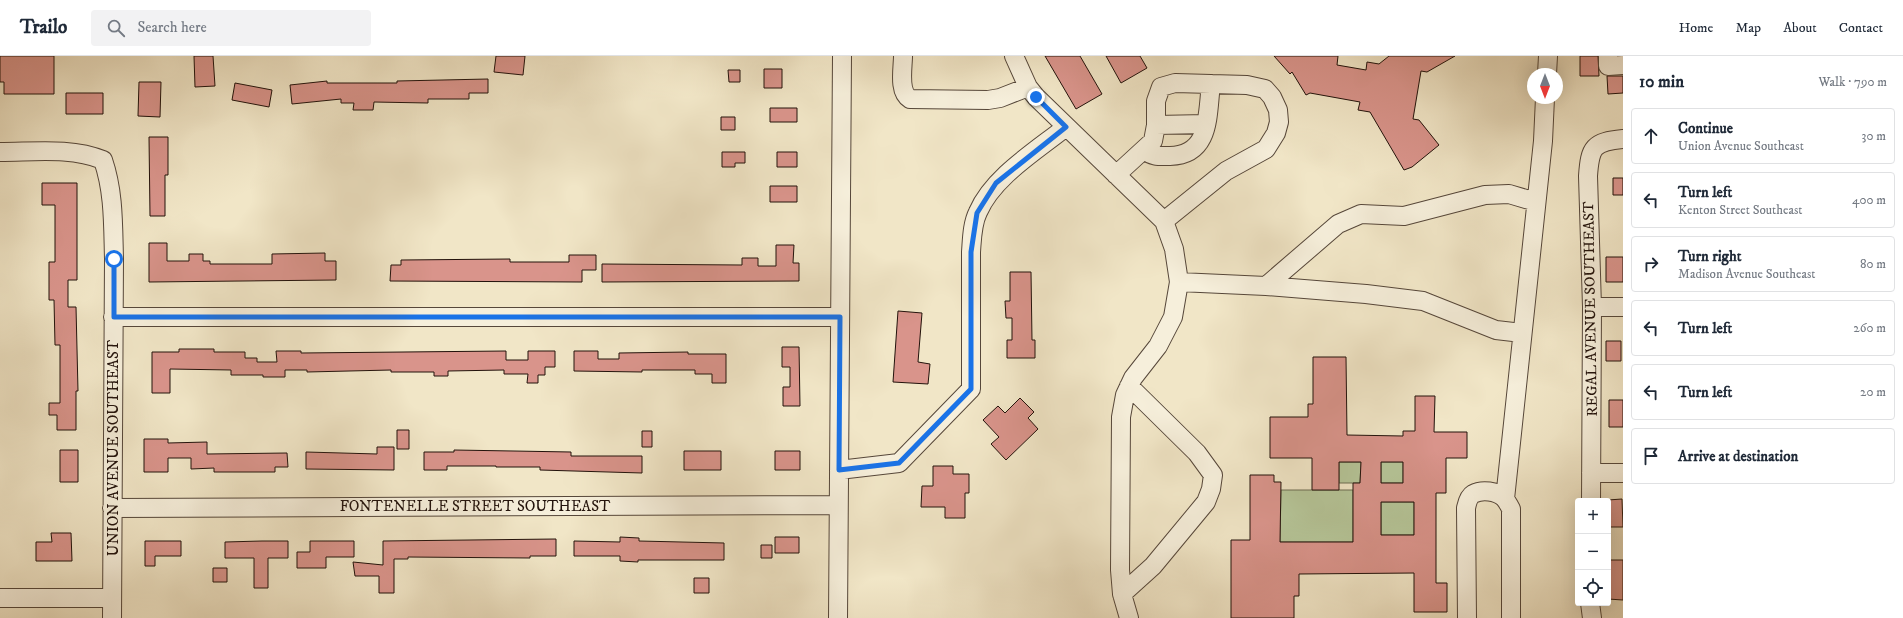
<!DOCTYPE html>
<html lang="en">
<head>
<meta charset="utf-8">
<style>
	body { margin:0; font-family:"IM FELL DW Pica",serif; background:#f2f2f3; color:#1f2937 }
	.controls { position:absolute; right:12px; bottom:12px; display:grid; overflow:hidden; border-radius:4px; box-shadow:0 4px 16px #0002 }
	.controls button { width:36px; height:36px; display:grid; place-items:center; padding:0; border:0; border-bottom:1px solid #e0e1e3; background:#fff; color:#1f2937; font:20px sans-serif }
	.compass { position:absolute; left:1527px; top:12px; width:36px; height:36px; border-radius:50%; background:#fff; box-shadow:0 4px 16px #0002; rotate:180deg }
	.stop { position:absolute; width:12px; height:12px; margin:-9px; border:3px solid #1a73e8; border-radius:50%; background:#fff }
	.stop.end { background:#1a73e8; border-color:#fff; box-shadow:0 1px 4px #0008 }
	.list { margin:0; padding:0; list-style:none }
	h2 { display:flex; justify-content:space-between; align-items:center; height:52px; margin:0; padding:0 16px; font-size:17px }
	h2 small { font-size:13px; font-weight:400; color:#747a83 }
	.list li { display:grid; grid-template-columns:26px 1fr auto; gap:12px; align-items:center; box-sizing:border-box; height:56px; margin:0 8px 8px; padding:0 8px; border:1px solid #e0e1e3; border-radius:4px }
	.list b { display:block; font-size:15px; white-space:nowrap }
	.list p { margin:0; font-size:13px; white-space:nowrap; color:#747a83 }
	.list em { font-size:13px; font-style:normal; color:#747a83 }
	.icon { flex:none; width:22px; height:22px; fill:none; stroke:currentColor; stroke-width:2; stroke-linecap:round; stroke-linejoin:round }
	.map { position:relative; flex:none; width:1623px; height:562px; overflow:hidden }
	header { display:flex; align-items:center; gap:24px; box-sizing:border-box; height:56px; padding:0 20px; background:#fff; border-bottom:1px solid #e0e1e3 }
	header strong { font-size:19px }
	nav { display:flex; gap:22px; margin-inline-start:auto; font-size:14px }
	.search { width:280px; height:36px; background:#f2f2f3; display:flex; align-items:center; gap:10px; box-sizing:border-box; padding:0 14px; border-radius:4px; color:#747a83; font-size:15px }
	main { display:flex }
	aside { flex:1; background:#fff }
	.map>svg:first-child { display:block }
	.green { fill:#b6c699; stroke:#6c6c52 }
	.building { fill:#d9948b; stroke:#22120b; fill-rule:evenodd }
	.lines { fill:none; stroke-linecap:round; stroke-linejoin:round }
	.minor-casing { stroke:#56473a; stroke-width:20 }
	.minor { stroke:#f6efdb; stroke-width:18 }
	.route { stroke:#1a73e8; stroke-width:5 }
	.labels { text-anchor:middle; stroke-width:3; stroke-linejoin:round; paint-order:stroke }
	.street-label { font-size:15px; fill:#22120b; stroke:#f6efdb }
</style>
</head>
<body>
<header>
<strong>Trailo</strong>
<div class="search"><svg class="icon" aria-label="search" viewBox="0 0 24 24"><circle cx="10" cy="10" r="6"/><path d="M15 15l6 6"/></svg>Search here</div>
<nav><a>Home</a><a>Map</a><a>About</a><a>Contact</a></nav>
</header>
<main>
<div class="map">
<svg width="1623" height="562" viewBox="0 0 1623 562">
	<rect width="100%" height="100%" fill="#f1e6c7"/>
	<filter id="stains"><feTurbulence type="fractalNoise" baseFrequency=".005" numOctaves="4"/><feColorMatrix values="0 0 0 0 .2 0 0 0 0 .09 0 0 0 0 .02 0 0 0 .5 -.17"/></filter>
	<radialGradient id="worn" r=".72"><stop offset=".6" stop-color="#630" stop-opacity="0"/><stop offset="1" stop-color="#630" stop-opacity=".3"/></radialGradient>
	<path class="green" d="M1339,406H1361L1360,427H1339Z
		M1381,406H1403V427H1381Z
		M1281,434H1353V486H1280Z
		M1381,446H1414V479H1381Z"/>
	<path class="building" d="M0,0H54V38H4V26H0Z
		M194,0H213L215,30L195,31Z
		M496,0H525L523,19L494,16Z
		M1045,0H1080L1102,38L1076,53Z
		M1106,0H1140L1147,12L1121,27Z
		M1274,0H1338L1337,9L1366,14L1367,6L1379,8L1389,0H1455L1427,16L1421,15L1413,63L1419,64L1439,89L1412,111L1404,114L1370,56L1358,54L1360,46L1310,37L1306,39L1292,16L1290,18Z
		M1580,0H1598L1599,20H1580Z
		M764,13H782V32H764Z
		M728,14H740V26H729Z
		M1607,20H1623V37L1608,38Z
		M488,23V37H469V43H428V47L374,46L373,54H353L354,47H341V43L292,48L290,29L327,25V27H397V25Z
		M139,26H161L160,61L138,60Z
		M235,27L272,34L269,51L232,44Z
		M66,37H103V58H66Z
		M770,52H797V66H770Z
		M721,61H735V74H721Z
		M149,81H168V119H165V160H150Z
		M722,96H745V107H735V111H722Z
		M777,96H797V111H777Z
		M1613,122H1623V139H1613Z
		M42,127H77V224H68V251H76L78,335H76V374H57V359H49V347H60V289H55L54,244H49V206H55V149H42Z
		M770,130H797V146H770Z
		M149,187H167V205H189V198H203V205H210V208H272V198L325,197V205H336V224L149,226Z
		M776,189H794L793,207H799V225L602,226V208L742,209V202H758V210H776Z
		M569,199H596V214H582V226L390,225L391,209H401V204L510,203V206H569Z
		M1606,201H1623V226H1606Z
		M1010,216H1031L1032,284H1035V302H1007V284H1012V262H1006L1005,245H1010Z
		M898,255L922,257L918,306L930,308L928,328L893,326Z
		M1606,285H1621V305H1606Z
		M782,291H799L800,350H783V331H790V311H782Z
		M179,293H214V296H245V302H257V306H277L276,295H301V297L506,295V304H528V295H555V311H545V319H538V327H527L528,318H504V314L448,315V320H434V316H391V314L307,316V314H285V321H263V319H231V314L170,313V337H152V296H179Z
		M574,295H598V303H619V297L688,296V298H726V327H712V318H695V314H642V316L574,315Z
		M1313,301H1346L1347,379L1403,380V375H1415V340H1435L1434,376H1467V402H1446V437H1436V527H1447V556H1414V517L1299,518V540H1294V562H1231V484H1250V419H1274V426H1281L1280,486H1353V427H1360L1361,406H1339V434H1312V402H1270V361H1308V348H1313ZM1381,406H1403V427H1381ZM1381,446H1414V479H1381Z
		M1020,342L1034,356L1028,362L1038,373L1006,404L991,388L999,381L983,364L998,350L1005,357Z
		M1609,344H1623V371H1609Z
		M397,374H409V393H397Z
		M642,375H652V391H642Z
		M144,383H168V387L207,386V398L287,397L288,411H275V416H214V412L191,413V402H168V416H144Z
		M377,391H394V414L306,413V396L377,398Z
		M60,394H78V426H60Z
		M454,394L571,396V400H642V417L540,414V411H496V410H447V414H424V396H454Z
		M684,395H721V414H684Z
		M775,395H800V414H775Z
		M933,410H953V418H969V437H965V462H945V451H921L922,430H933Z
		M1622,443L1623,471H1609L1608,444Z
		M51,477H71L72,505H36V486H52Z
		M620,481L639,482V485L724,487V504H638V506L620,505V500H574V485L620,486Z
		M775,481H799V497H775Z
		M556,483V500H530V502L408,501V503H394V537H379V520H355L353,506L383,509V485Z
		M145,485H181V500H155V510H145Z
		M262,485H288V502H268V532H254V502H225V486Z
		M310,485H354V501H326V512H297V496H310Z
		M761,489H772V502H761Z
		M1609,504H1623V544L1608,543Z
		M213,512H227V526H213Z
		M694,522H709V537H694Z"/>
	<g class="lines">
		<g class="minor-casing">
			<path id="minor" d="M903,0C903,12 898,36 910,43L988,44L1000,42L1028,31
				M1014,0L1028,31L1036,41L1164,165L1174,193L1179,226L1173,261L1158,290L1133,322L1125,339L1121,361L1120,514L1122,538L1129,562
				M1608,0V10L1623,9
				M1547,18L1548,0
				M1156,69L1206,68
				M1144,94C1153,101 1159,100 1170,100C1211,99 1207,59 1211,28
				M0,96C34,96 71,91 103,104C114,136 113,169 114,203L112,562
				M1116,119L1153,85L1156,69V45L1161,31L1175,27L1247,29L1265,33L1272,41L1278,54L1279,66L1276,77L1266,93L1226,115L1164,165
				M1179,226L1266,230L1338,168L1361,158L1404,160L1485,139L1509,138L1536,146
				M1266,230L1366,238L1423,245L1496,274L1522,277
				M1592,251H1623
				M113,261H840
				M839,414L899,407L971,333V196C972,183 972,168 978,156C993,121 1036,95 1066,71
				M1591,417H1623
				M1505,443L1543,85L1545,42
				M1591,445L1592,251L1588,120C1590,91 1593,86 1623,83
				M112,452L838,449
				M1122,538L1153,510L1206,446L1211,433L1213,419L1197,397L1129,330
				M0,542H112
				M1590,547L1592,562
				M838,562L842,0
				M1467,562L1466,452C1467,448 1468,441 1473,438C1482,433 1497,435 1504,442C1507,445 1509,449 1511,453V562"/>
		</g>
		<use href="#minor" class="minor"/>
	</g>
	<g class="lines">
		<path class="route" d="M114,203V261H840L839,414L899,407L971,333V196L977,157L996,127L1066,71L1036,41"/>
	</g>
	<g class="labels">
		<g class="street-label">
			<text transform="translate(1590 253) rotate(-91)" y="5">REGAL AVENUE SOUTHEAST</text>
			<text transform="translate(113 392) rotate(-90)" y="5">UNION AVENUE SOUTHEAST</text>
			<text x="475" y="455">FONTENELLE STREET SOUTHEAST</text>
		</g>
	</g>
	<rect width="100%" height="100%" filter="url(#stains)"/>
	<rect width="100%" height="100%" fill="url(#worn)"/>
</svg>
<div class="controls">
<button>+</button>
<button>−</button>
<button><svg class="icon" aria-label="locate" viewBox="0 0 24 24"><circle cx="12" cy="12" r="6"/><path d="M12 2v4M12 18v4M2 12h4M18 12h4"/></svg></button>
</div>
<svg class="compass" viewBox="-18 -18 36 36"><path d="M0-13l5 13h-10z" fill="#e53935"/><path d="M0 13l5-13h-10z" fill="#747a83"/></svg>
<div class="stop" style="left:114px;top:203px"></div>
<div class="stop end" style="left:1036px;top:41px"></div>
</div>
<aside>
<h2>10 min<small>Walk · 790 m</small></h2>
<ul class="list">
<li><svg class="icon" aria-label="ahead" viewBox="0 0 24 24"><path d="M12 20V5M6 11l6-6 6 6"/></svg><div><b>Continue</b><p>Union Avenue Southeast</p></div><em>30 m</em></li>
<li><svg class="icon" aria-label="left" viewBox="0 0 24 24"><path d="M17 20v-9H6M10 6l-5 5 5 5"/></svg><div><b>Turn left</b><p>Kenton Street Southeast</p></div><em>400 m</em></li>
<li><svg class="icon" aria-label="right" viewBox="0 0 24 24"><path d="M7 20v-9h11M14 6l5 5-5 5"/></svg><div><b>Turn right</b><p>Madison Avenue Southeast</p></div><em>80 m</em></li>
<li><svg class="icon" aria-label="left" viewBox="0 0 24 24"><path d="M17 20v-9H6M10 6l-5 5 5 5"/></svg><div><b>Turn left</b></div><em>260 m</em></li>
<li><svg class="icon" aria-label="left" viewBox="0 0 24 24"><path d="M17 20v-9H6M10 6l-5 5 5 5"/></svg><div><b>Turn left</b></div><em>20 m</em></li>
<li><svg class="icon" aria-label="arrive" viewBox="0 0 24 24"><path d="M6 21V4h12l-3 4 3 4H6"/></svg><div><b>Arrive at destination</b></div></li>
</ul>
</aside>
</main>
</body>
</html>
